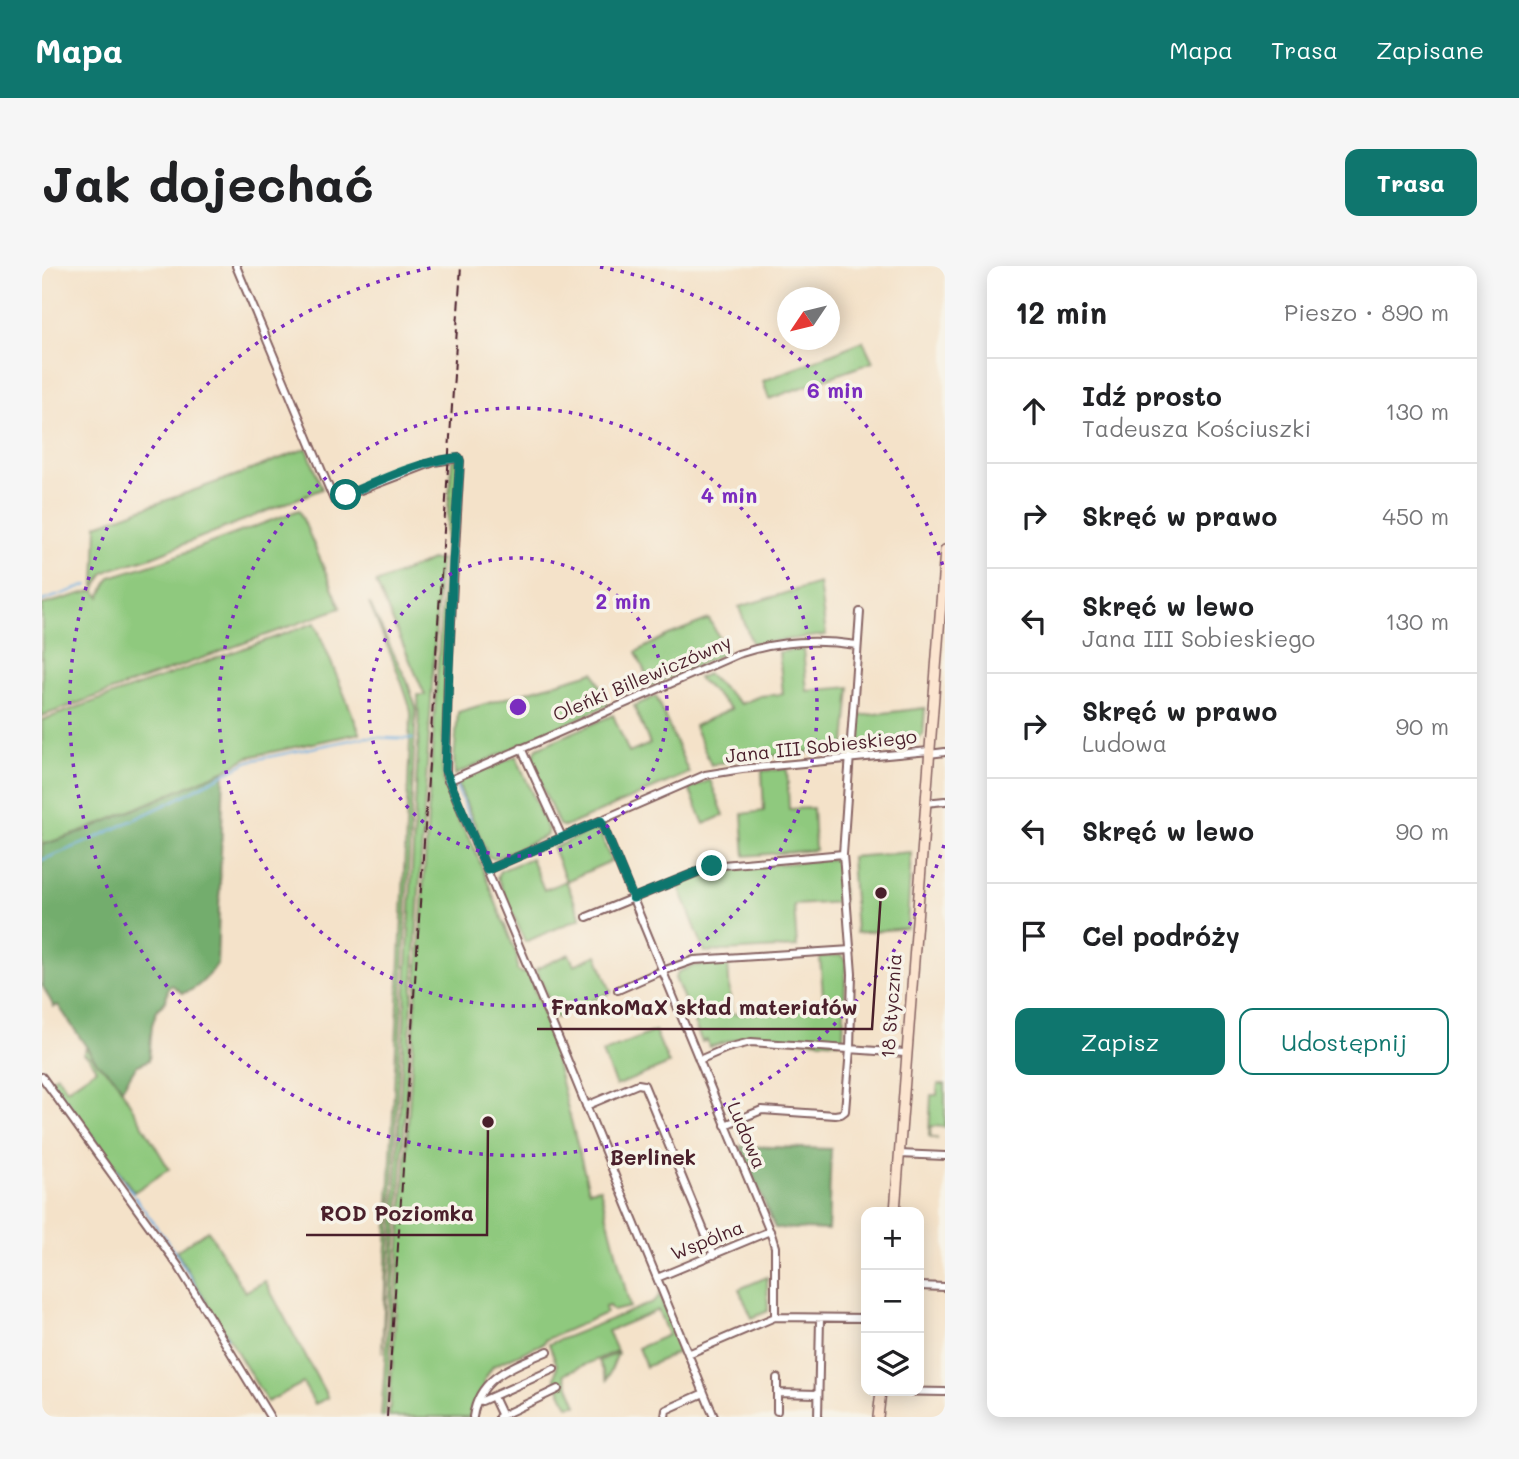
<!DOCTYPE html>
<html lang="pl">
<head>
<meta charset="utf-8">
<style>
	body { margin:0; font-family:Mali,sans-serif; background:#f6f6f6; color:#202124 }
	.controls { position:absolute; right:21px; bottom:21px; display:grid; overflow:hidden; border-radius:14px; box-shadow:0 4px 18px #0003 }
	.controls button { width:63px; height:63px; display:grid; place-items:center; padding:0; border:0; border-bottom:2px solid #e0e0e0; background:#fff; color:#202124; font:35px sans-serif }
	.compass { position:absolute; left:735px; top:21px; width:63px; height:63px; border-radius:50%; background:#fff; box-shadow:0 4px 18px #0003; rotate:235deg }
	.stop { position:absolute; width:21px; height:21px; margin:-16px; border:5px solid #0f766e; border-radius:50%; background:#fff }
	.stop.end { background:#0f766e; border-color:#fff; box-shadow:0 2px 7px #0008 }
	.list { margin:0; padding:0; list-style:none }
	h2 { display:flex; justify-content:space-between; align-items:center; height:91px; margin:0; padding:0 28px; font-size:30px }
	h2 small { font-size:23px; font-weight:400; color:#757577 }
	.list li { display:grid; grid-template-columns:46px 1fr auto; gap:21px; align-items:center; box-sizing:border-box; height:105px; padding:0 28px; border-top:2px solid #e0e0e0 }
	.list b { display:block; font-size:26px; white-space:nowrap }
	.list p { margin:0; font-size:23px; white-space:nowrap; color:#757577 }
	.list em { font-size:23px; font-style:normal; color:#757577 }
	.actions { display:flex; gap:14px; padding:21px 28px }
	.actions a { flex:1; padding:16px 0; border:2px solid #0f766e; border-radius:14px; text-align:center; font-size:24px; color:#0f766e }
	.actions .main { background:#0f766e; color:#fff }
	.icon { flex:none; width:38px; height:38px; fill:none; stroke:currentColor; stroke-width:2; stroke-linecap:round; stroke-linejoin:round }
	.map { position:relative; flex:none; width:903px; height:1151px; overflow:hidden; border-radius:14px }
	header { display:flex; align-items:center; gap:42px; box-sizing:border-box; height:98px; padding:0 35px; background:#0f766e; color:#fff }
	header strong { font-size:33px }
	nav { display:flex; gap:38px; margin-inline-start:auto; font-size:24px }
	.intro { display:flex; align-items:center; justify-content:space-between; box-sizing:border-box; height:168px; padding:0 42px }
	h1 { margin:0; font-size:49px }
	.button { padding:18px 32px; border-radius:14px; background:#0f766e; color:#fff; font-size:24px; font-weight:700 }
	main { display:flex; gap:42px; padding:0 42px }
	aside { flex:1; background:#fff; border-radius:14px; box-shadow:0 4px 18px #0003 }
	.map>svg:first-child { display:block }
	.green { fill:#8fc97e; stroke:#6c7454; stroke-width:2 }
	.forest { fill:#73ad6d; stroke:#5e664c; stroke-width:2 }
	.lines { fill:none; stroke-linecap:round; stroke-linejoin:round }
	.stream { stroke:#6cade0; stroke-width:2 }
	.street-casing { stroke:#866362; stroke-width:10 }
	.secondary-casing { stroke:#866362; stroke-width:12 }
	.street { stroke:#fff; stroke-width:6 }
	.secondary { stroke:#fce5d0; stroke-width:9 }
	.rail { stroke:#4a1f2b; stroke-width:2; stroke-dasharray:10 5; stroke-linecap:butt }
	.route { stroke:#0f766e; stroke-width:9 }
	.ring { fill:none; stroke:#7b2cbf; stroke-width:3.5; stroke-dasharray:3.5 7 }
	.labels { text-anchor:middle; stroke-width:7; stroke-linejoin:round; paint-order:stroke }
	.street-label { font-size:19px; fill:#4a1f2b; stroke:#f7f3e8 }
	.neighbourhood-label { font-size:21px; font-weight:bold; fill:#4a1f2b; stroke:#f7f3e8 }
	.centre { fill:#7b2cbf; stroke:#f7f3e8; stroke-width:3.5 }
	.ring-label { font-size:21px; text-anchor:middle; font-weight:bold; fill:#7b2cbf; stroke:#f7f3e8; stroke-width:7; stroke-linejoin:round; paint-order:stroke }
	.leader { fill:none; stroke:#4a1f2b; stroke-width:2.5 }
	.callout-dot { fill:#4a1f2b; stroke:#f7f3e8; stroke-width:2.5 }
	.callout-label { font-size:21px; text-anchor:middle; font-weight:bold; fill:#4a1f2b; stroke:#f7f3e8; stroke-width:7; stroke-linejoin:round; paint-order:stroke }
</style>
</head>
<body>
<header>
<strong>Mapa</strong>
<nav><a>Mapa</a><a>Trasa</a><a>Zapisane</a></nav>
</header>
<div class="intro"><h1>Jak dojechać</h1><a class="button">Trasa</a></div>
<main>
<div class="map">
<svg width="903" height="1151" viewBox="0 0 903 1151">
	<rect width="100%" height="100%" fill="#f7f3e8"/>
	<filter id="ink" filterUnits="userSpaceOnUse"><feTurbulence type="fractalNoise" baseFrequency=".0143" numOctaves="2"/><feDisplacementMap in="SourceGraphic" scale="14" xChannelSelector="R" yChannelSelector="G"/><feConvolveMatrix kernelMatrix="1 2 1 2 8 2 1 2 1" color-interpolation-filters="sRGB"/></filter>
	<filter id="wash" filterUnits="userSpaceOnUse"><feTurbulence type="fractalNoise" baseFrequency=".00686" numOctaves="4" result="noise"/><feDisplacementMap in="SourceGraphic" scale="28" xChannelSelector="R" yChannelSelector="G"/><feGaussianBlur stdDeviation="1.57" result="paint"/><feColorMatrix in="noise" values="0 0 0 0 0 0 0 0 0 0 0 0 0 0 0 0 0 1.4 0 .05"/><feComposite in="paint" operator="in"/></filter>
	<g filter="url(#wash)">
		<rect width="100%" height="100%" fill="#f4e2c9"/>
		<path class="green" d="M821,75L831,96L727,133L721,115Z
			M265,182L280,223L107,292L70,303L61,308L53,324L58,331L68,311L123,294L257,244L299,342L0,450V339L53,324L55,259L206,205Z
			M415,193L418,198L409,284L400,500L402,519L414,551L431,579L475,690V704L480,707L485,706L512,772L509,777L547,924L558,922L588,1041L571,1045L567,1040L563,1041L564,1047L503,1074L502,1077L451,1100L441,1116L444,1119C436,1130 427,1138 428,1151H347L404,270L410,194Z
			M390,294H398L347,1102L343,1151H339L350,1002L377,462L376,429H383L334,317Z
			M777,317L784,369L710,378L697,341Z
			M327,337L365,415L374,442L348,984L340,1088L368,475C365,462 372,454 368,442C358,406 341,372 327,337Z
			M667,353L685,386L609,420L594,386L624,370Z
			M273,357L318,467L206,491L182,505L37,567L0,579V454Z
			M761,383L765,425L808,421L803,478L798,483L692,494L669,499L652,460L689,443L656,412L665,408L699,438L718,430L741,428L737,386Z
			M552,406L566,439L413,509L412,493L416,446Z
			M614,430L647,507L523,561L517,559L489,496L495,482L571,449L587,487L608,478L592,440Z
			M883,442L881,469L872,475L818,481L814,478L817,450Z
			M474,490L506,564L504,570L452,593L446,590L415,516Z
			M745,503L747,543L771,542L773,584L703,590L700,548L722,545L720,505Z
			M668,514L682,549L662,558L647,523Z
			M551,564L558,567L569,595L524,615L539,652L483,676L455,611L458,605L489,592L502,624L524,615L511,582Z
			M869,586L865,662L814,667L809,591Z
			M793,593L798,598L801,636L752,639L755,681L663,686L636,618L681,603Z
			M527,688L532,699L555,689L569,726L514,752L494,703Z
			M799,689L804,694L801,773L797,776L705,770L667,781L665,774L660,776L633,712L636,706L650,700L686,697L689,748L782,742L778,691Z
			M613,765L627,798L574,820L560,787Z
			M44,782L56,798L72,811L127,903L92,926L29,840L26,842L7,815L15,809L25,823L54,803L46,790L41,788Z
			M896,818H903V861L889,860L888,870L896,873L887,870L889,829H895Z
			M166,964L203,1026L223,1015L286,1132L273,1138L261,1117L225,1136L221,1129L134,985Z
			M725,1011L726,1045L710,1052L697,1023Z
			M617,1027L640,1079L631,1062L639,1085L604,1101L596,1082L626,1069L616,1044L566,1065L576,1087L565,1114L557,1095L575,1087L574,1085L522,1108L535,1139L526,1140L513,1113L515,1099L507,1078L612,1036L617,1030L629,1057Z"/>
		<path class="forest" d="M182,505L175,698C167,710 154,725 140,727L130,719L126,722L124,735L115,744L110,759L107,794L94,800L80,823L72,811L56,798L16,739L12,741L0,719V579L37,567Z
			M698,880L789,883L786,964L733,962Z"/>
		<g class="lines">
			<path class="stream" d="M0,335L46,319
				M413,517L431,562
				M0,594L47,575L129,536L207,495L323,471L371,473
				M0,802L3,806
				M11,817L91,928
				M93,931L133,986L185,1072"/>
		</g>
	</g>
	<g filter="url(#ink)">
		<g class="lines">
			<g class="street-casing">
				<path id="street" d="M194,0L292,234L392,196L417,192L418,195L406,409L404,508L518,776L672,1151
					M479,482L520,571
					M887,488L903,486
					M406,515L696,388C735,375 774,373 815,379
					M883,537L903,535
					M559,555L730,971L733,981V1051
					M445,604L663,509L700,503L887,485
					M545,651L670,600L801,588
					M576,724L612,708L652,694L809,684
					M657,794L685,782L709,776L863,787
					M0,811L137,1001L228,1151
					M544,840L596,818L602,819L672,989
					M683,859L720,844L793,849L799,848L803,845L808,783L810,708L801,588L818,346
					M857,888L903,890
					M615,1012L728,965
					M877,1020L903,1021
					M646,1088L733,1051L824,1052
					M840,1125L903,1126
					M735,1127L776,1128
					M451,1131L460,1150
					M436,1134L440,1135L512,1103
					M735,1145V1112
					M431,1151C437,1109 473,1100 506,1085
					M457,1151L516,1123
					M623,1151L624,1144L662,1127
					M776,1151L778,1052"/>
			</g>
			<g class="secondary-casing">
				<path id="secondary" d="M853,946L903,284
					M836,1151L839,1125"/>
			</g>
			<use href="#street" class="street"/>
			<use href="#secondary" class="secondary"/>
			<path class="rail" d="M345,1151L419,0"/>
		</g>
	</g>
	<g class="lines" filter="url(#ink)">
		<path class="route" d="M304,229C334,216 385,192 417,192L418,195L411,297L403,504L445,604L559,555L591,632L670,600"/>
	</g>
	<g class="ring">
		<circle cx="476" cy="441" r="149"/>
		<circle cx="476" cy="441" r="299"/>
		<path d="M902 579A448 448 0 1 1 394 1M558 1A448 448 0 0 1 902 303"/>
	</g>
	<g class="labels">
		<g class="street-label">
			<text transform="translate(600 412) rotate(-23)" y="7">Oleńki Billewiczówny</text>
			<text transform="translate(779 480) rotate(-6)" y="7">Jana III Sobieskiego</text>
			<text transform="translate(849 740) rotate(-86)" y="7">18 Stycznia</text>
			<text transform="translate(705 869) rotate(67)" y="7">Ludowa</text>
			<text transform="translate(665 974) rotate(-22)" y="7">Wspólna</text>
		</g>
		<g class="neighbourhood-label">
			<text x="611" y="899">Berlinek</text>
		</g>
	</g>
	<circle cx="476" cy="441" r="10" class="centre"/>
	<g class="ring-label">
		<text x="793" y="132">6 min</text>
		<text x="687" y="237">4 min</text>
		<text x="581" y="343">2 min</text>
	</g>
	<path class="leader" d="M839 627L830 763H495M446 856L445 969H264"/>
	<g class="callout-dot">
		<circle cx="839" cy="627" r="7"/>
		<circle cx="446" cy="856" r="7"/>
	</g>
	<g class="callout-label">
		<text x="662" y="749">FrankoMaX skład materiałów</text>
		<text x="355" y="955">ROD Poziomka</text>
	</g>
</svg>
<div class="controls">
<button>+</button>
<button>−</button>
<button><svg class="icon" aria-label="layers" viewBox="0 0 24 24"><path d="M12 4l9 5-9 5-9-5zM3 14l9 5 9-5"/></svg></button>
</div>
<svg class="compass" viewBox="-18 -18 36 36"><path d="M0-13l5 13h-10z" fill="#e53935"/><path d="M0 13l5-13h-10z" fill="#757577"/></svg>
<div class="stop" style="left:304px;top:229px"></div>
<div class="stop end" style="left:670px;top:600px"></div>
</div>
<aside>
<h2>12 min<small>Pieszo · 890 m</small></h2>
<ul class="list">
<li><svg class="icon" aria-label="ahead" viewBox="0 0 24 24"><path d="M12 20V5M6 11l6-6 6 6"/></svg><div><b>Idź prosto</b><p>Tadeusza Kościuszki</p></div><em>130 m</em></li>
<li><svg class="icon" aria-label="right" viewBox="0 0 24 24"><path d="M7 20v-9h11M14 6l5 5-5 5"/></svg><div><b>Skręć w prawo</b></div><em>450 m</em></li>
<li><svg class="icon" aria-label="left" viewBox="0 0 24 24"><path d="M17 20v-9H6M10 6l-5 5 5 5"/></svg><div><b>Skręć w lewo</b><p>Jana III Sobieskiego</p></div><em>130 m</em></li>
<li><svg class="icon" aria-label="right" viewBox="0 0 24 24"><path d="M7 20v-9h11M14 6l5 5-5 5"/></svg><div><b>Skręć w prawo</b><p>Ludowa</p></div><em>90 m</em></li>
<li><svg class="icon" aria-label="left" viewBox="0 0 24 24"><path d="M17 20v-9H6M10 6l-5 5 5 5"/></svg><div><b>Skręć w lewo</b></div><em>90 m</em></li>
<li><svg class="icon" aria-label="arrive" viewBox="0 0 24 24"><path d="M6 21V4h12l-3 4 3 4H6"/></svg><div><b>Cel podróży</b></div></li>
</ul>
<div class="actions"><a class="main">Zapisz</a><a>Udostępnij</a></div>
</aside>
</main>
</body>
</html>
